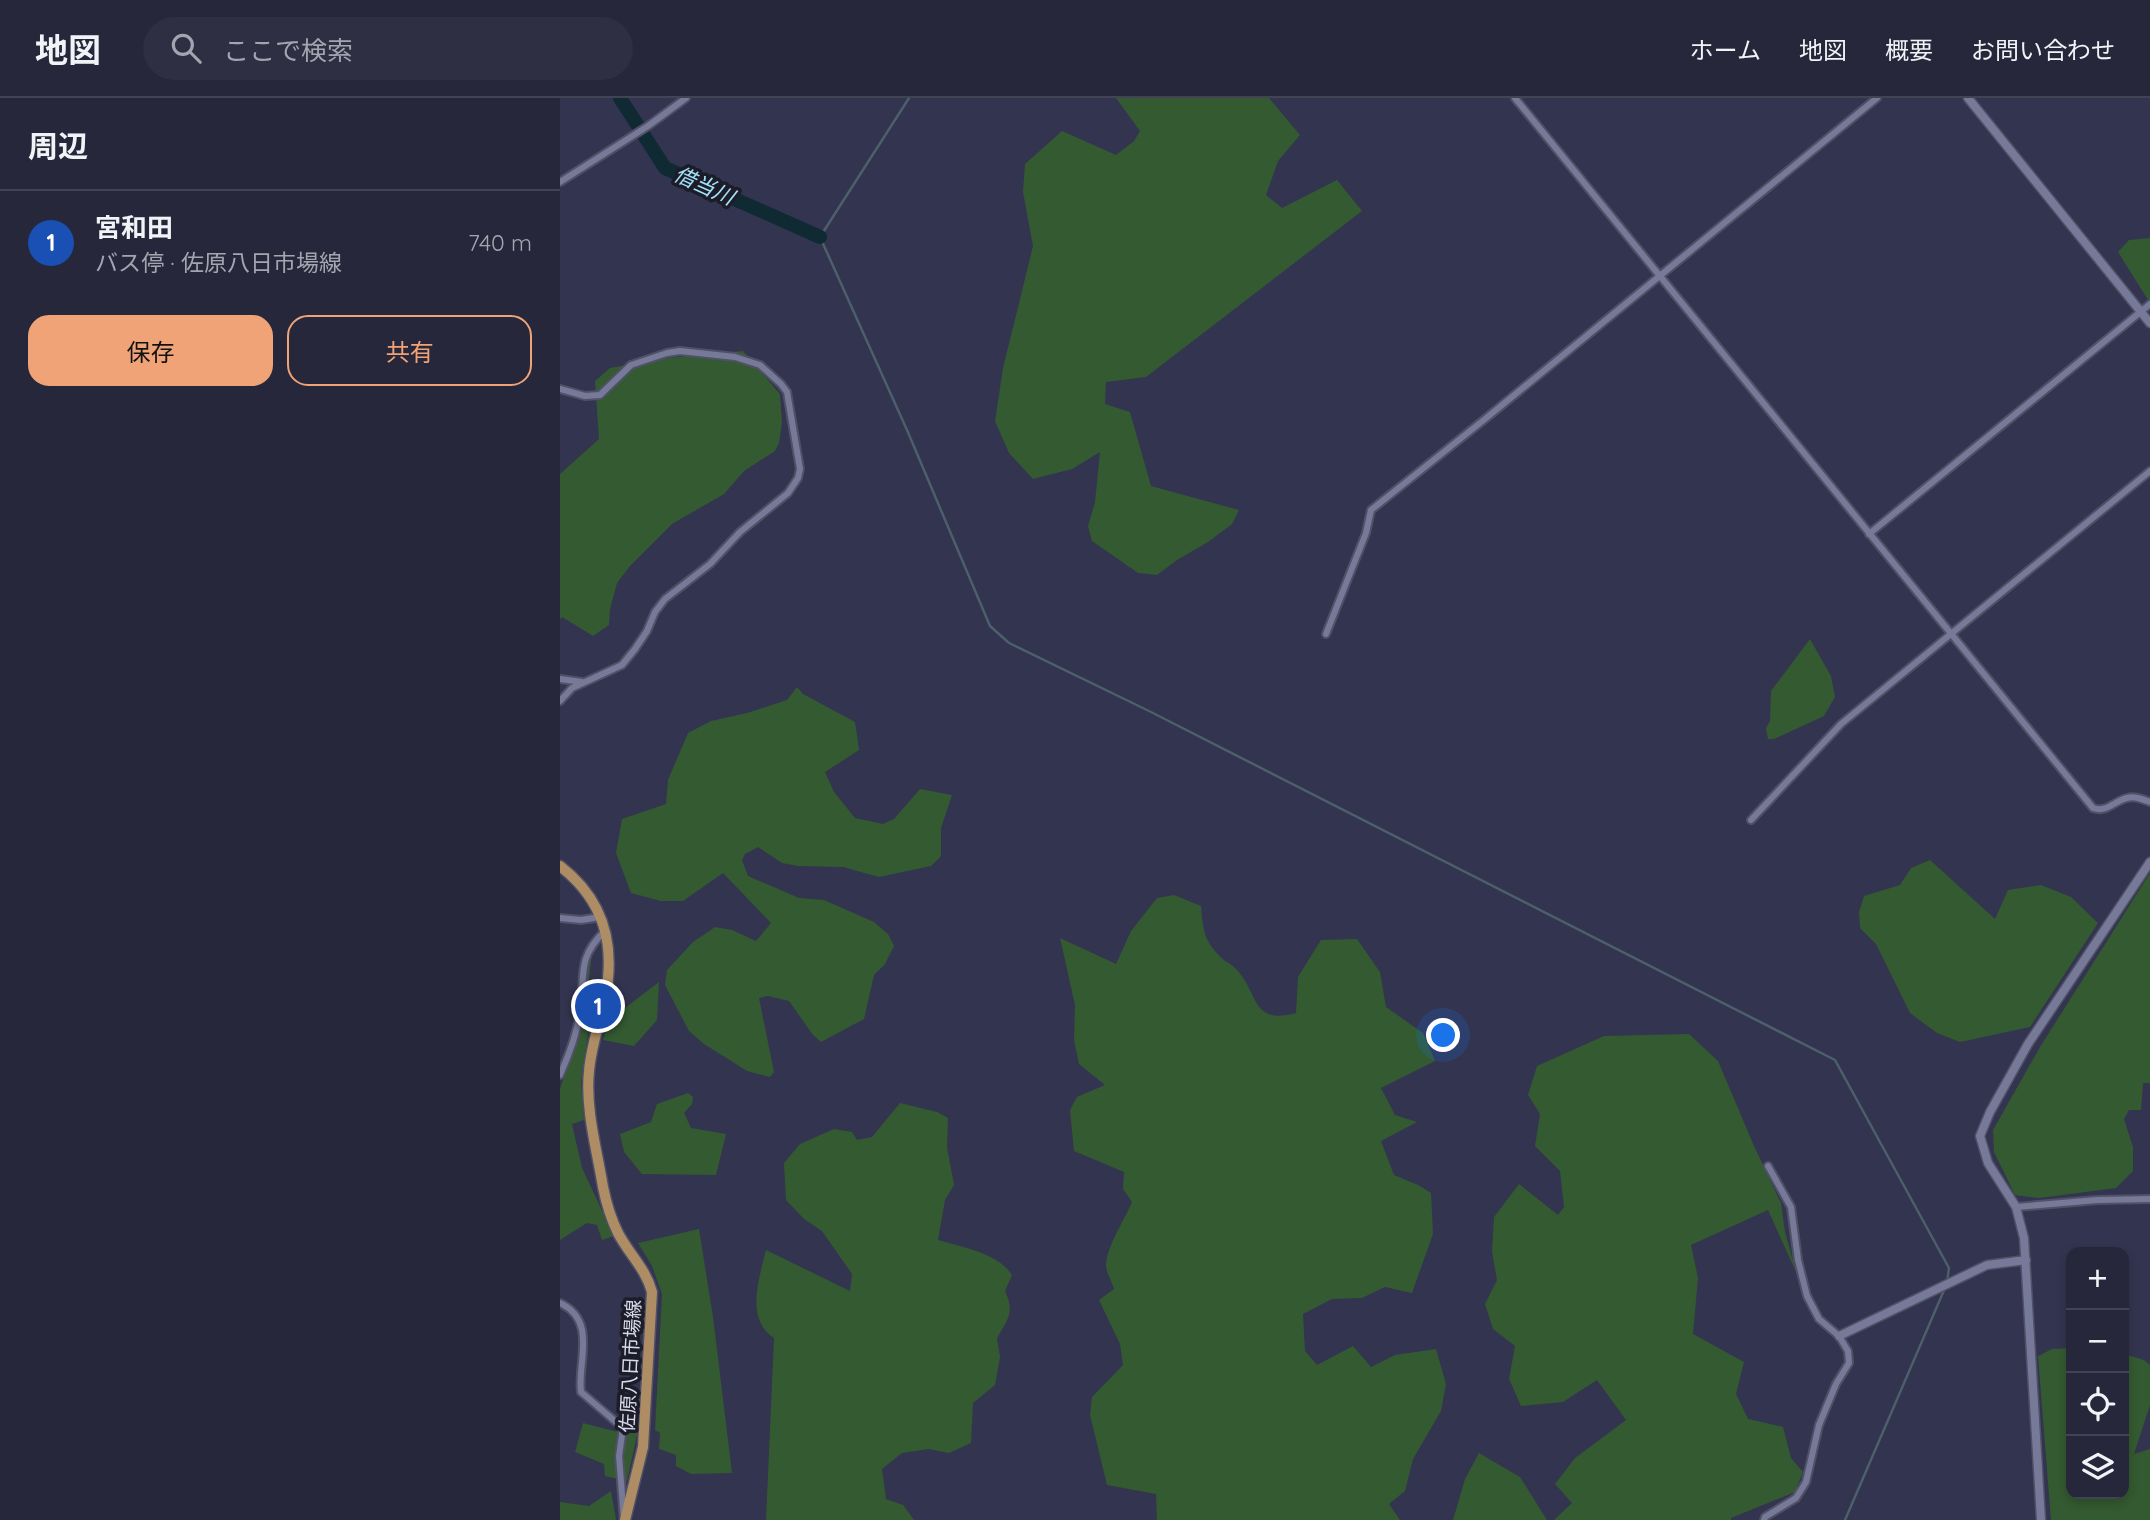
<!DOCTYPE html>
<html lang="ja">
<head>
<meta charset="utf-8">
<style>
	body { margin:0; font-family:Quicksand,"Noto Sans JP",sans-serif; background:#2e2f42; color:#f1f3f6 }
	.controls { position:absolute; right:21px; bottom:21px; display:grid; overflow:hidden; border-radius:14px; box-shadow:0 4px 10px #0003 }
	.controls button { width:63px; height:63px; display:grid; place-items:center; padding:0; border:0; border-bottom:2px solid #424455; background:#26273b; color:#f1f3f6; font:35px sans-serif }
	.you { position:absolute; left:884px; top:938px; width:24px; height:24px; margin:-18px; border:5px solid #fff; border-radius:50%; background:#1a73e8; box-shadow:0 0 0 10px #1a73e833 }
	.badge { display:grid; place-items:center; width:46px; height:46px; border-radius:50%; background:#efa376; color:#fff; font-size:23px; font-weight:700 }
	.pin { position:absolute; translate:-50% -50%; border:4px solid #fff; box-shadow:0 2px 7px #0006 }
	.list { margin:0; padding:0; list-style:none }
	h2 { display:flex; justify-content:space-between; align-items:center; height:91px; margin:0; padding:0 28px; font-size:30px }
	h2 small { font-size:23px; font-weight:400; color:#a4a5af }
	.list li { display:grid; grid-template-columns:46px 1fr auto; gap:21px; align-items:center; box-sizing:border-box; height:105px; padding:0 28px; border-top:2px solid #424455 }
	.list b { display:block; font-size:26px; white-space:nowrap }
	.list p { margin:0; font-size:23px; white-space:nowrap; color:#a4a5af }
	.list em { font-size:23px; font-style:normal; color:#a4a5af }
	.actions { display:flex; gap:14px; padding:21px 28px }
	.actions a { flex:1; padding:16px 0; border:2px solid #efa376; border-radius:21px; text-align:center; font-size:24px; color:#efa376 }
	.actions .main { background:#efa376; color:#111 }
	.icon { flex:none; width:38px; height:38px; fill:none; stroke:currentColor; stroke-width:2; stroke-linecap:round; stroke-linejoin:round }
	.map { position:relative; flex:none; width:1590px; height:1422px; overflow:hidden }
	header { display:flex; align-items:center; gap:42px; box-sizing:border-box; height:98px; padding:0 35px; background:#26273b; border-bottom:2px solid #424455 }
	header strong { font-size:33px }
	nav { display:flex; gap:38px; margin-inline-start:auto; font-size:24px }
	.search { width:490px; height:63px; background:#2e2f42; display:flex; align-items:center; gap:18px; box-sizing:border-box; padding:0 24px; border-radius:38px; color:#a4a5af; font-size:26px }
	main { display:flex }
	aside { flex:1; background:#26273b }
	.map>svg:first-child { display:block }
	.green { fill:#345a31 }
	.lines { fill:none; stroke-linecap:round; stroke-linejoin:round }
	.stream { stroke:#4c5f6a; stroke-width:2.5 }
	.river { stroke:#102a33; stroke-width:14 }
	.minor-casing { stroke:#505067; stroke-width:10 }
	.tertiary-casing { stroke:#505067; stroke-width:11 }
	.primary-casing { stroke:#505067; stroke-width:13 }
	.minor { stroke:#767998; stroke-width:6 }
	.tertiary { stroke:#767998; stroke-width:8 }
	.primary { stroke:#ae8d64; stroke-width:10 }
	.labels { text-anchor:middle; stroke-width:7; stroke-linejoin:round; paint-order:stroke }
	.street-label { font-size:19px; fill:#d8daeb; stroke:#1d1d2a }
	.water-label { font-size:21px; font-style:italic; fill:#a3e3f9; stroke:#1d1d2a }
</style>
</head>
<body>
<header>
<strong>地図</strong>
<div class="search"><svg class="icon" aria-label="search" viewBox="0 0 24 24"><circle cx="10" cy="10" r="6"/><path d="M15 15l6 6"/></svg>ここで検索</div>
<nav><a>ホーム</a><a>地図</a><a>概要</a><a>お問い合わせ</a></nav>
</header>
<main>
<aside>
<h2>周辺<small></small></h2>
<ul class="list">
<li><span class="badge" style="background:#1a4fb4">1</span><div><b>宮和田</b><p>バス停 · 佐原八日市場線</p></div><em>740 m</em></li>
</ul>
<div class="actions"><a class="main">保存</a><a>共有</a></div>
</aside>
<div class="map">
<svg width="1590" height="1422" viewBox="0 0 1590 1422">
	<rect width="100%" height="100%" fill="#33344f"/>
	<path class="green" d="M556,0H709L740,37L718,63L706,97L722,110L777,82L802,113L586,279L546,284L545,306L570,314L591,388L679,412L672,426L648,444L617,462L597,477L578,475L532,443L528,428L535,404L540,354L512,371L473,381L449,355L435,323L443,270L473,148L463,94L465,66L502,33L556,57L574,43L580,33Z
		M1590,140V205L1558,154L1569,142Z
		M183,253L220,296L222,325L219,345L215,353L184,373L164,396L112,426L70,468L57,485L50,511L49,527L33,538L2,519L0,521V376L39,341L35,283L50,270L108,260Z
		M1250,541L1271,578L1275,599L1264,618L1214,641H1208L1206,630L1210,623L1211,593Z
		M237,589L243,596L295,624L299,652L265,674L274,694L295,720L323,726L334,721L360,691L392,697L381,730V758L371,768L319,779L283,769L238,768L222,765L198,749L185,756L182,762L188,778L239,800L264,802L314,824L328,836L334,848L325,866L314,877L304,921L261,944L253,937L229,903L208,898L199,900L214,974L210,979L187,973L144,946L129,933L105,887L107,872L133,844L155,829L172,832L196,843L211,825L163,775L123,803H101L71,795L56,755L62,721L106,706L108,682L128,635L151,623L187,615L227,602Z
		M1370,762L1435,821L1448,792L1481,787L1511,799L1538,825L1470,929L1400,944L1377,935L1350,915L1316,846L1300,830L1299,814L1304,798L1340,787L1351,770Z
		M1590,775V985H1583L1581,1012H1569L1564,1021L1573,1049V1073L1556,1090L1479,1100L1455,1097L1434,1054L1433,1032L1480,949Z
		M614,797L641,808C643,833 644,844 664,862C668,865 674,868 677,872C699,896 691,927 736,915L738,879L761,842L797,841L820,874L826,909L863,935L875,963L821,990L835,1017L857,1024L821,1043L834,1077L858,1087L871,1095L873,1136L852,1195L825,1189L802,1200L772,1201L743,1216L745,1253L757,1267L793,1248L811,1269L835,1257L876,1251L886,1286L881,1313L853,1361L845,1393L829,1406L840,1422H597L596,1396L547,1387L530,1317L532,1299L563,1267L560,1246L539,1202L554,1191C552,1184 547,1176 546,1169C545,1151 565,1121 572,1104L563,1091L564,1074L514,1053L510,1012L517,999L545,987L519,966L514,942L515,907L500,840L556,866L571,833L597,800Z
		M32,856L29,881L34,919L28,936L21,984L24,1022L12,1026L22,1070L54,1138L42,1142L37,1127L27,1125L0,1142V991L23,917L26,865Z
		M99,884L97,922L74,948L43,942L48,923Z
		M1129,936L1158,963L1194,1048L1221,1105L1225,1134L1236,1174L1208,1112L1131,1147L1138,1180L1133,1236L1184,1264L1176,1296L1188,1321L1223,1329L1231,1360L1243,1374L1235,1394L1171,1420V1422H994L1012,1405L995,1386L1015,1360L1066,1322L1037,1282L1003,1304L961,1308L949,1281L955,1248L933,1231L925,1206L937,1182L932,1154L934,1119L959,1086L998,1117L1004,1109L1000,1073L975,1048L980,1016L968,997L977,968L1044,938Z
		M128,995L133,999L132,1006L124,1015L131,1030L166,1036L156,1077L82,1076L64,1054L60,1036L91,1024L97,1006Z
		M340,1005L377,1014L388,1020L387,1049L394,1087L385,1102L378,1142C402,1149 438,1155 452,1177L445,1193C455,1214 448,1221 437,1240L440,1259L435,1287L413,1305L411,1345L389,1355L369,1351L342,1355L322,1371L326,1401L343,1407L354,1422H206L214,1240C185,1221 199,1181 206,1152L290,1193L292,1176L262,1133L244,1121L226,1102L224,1065L240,1046L274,1031L292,1034L297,1042L312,1039Z
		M139,1131L153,1219L172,1375L131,1376L116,1368V1357L99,1351L100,1335L95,1332L102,1196L92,1168L78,1145Z
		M1511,1250V1396H1564V1256L1584,1262L1590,1267V1307L1574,1356L1590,1351V1422H1491L1478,1258L1492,1251Z
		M71,1321L79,1328L67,1383L45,1378L44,1366L15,1354L23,1325L58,1334Z
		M919,1355L960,1379L987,1422H893L905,1381Z
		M51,1393L56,1422H0V1404L29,1408Z"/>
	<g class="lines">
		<path class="stream" d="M349,0L260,139L347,332L430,528L449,545L589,613L1275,962L1389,1170L1387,1184
			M1285,1422L1385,1190"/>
		<path class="river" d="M60,0L105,70L260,139"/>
		<g class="minor-casing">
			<path id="minor" d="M955,0L1533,710C1547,715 1554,703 1567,700C1575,698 1582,701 1590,704
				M0,84L88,28L126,0
				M0,291L25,298L40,297L71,267L107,255L120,253L175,259L200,267L221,286L227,294L240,371L238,380L228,395L180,434L150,466L105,501L95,514L87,533L75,551L62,567L12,590L0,603
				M1309,436L1590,206
				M766,536L806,435L811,412L925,321L1317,0
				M0,581L22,584
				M1191,722L1281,626L1590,373
				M0,820L21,822L40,819
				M0,977C9,957 17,936 20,914C26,880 15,861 45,833
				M1456,1109L1537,1102L1590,1101
				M0,1205C38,1223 17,1264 21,1294L63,1330L59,1358L64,1422
				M1204,1422L1205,1419L1236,1400L1246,1384L1259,1327L1276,1286L1289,1265L1288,1253L1279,1238L1259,1221L1247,1198L1238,1162L1231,1109L1208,1068"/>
		</g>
		<g class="tertiary-casing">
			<path id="tertiary" d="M1408,0L1590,225
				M1279,1238L1427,1167L1466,1162
				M1481,1422L1464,1140L1456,1109L1428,1065L1420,1038L1430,1014L1468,946L1590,764"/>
		</g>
		<g class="primary-casing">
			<path id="primary" d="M0,768C44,802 56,846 45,900C40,924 31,948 29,973C25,1011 37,1052 43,1089C46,1104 51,1121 58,1135C69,1156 86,1171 92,1194L83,1349L65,1422"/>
		</g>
		<use href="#minor" class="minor"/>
		<use href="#tertiary" class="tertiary"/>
		<use href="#primary" class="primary"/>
	</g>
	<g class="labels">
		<g class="street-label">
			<text transform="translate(70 1268) rotate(-87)" y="7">佐原八日市場線</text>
		</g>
		<g class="water-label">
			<text transform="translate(144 88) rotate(24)" y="7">借当川</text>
		</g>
	</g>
</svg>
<div class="controls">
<button>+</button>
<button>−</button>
<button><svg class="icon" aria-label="locate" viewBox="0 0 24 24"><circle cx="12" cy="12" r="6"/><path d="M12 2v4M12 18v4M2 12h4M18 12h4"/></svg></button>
<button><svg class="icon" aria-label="layers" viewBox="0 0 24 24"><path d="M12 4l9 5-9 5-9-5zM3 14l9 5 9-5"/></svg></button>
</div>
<div class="you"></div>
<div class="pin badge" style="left:38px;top:908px;background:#1a4fb4">1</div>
</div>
</main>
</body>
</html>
